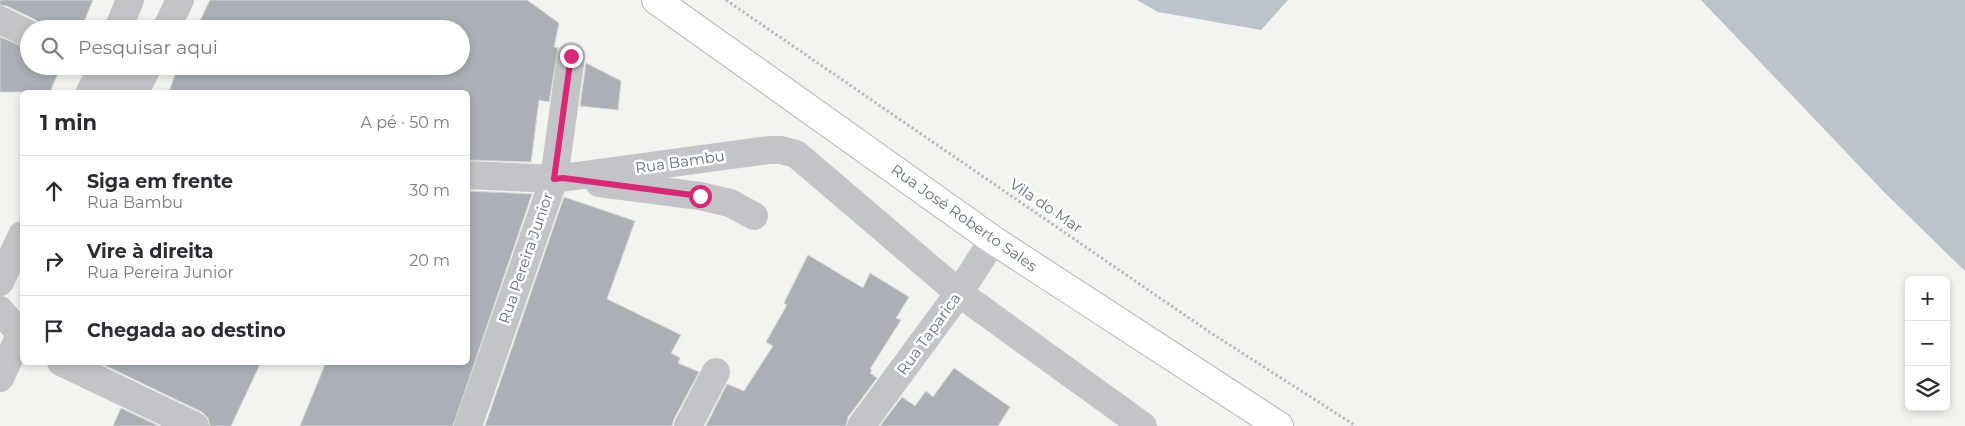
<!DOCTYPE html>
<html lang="pt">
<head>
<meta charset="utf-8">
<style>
	body { margin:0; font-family:Montserrat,sans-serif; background:#f2f2f3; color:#2b2b33 }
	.controls { position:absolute; right:15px; bottom:15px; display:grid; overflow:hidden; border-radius:8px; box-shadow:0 2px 8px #0003 }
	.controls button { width:45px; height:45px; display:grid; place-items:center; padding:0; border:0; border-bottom:1px solid #e1e1e2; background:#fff; color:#2b2b33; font:25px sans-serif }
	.stop { position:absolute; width:15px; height:15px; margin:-11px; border:4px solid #db2777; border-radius:50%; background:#fff }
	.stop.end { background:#db2777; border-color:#fff; box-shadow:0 1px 5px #0008 }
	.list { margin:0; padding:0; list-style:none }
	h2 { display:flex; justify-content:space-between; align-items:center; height:65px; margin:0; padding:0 20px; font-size:21px }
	h2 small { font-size:16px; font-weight:400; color:#7c7c81 }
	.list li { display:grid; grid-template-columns:32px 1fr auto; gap:15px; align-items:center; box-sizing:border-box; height:70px; padding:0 20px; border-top:1px solid #e1e1e2 }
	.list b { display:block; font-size:19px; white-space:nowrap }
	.list p { margin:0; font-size:16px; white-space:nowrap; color:#7c7c81 }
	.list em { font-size:16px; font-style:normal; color:#7c7c81 }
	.icon { flex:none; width:28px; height:28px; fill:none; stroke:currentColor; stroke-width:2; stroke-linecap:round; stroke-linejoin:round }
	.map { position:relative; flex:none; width:1965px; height:426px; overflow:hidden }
	.search { position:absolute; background:#fff; box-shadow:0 2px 8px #0003; left:20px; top:20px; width:450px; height:55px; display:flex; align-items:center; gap:12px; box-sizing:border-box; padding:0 18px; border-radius:28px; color:#7c7c81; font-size:19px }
	.panel { position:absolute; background:#fff; box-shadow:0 2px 8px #0003; left:20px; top:90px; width:450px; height:275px; border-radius:8px }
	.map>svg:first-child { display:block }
	.water { fill:#bac4ca }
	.building { fill:#aab0b6; stroke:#d5d5d3 }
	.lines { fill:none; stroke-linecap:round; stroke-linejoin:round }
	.major-casing { stroke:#b2b6ba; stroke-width:30 }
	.path { stroke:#b9bbbd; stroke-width:3; stroke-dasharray:2.5 2.5; stroke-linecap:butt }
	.minor { stroke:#c2c4c8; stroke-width:28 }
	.major { stroke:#fff; stroke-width:28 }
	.route { stroke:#db2777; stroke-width:6 }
	.labels { text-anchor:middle; stroke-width:5; stroke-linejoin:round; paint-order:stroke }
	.street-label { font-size:15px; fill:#647080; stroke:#fff }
</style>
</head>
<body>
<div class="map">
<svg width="1965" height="426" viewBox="0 0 1965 426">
	<rect width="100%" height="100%" fill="#f3f4f0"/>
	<path class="water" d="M1137,0H1288L1261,30L1158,12Z
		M1701,0H1965V271L1884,192Z"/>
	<path class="building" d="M0,0H93L81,29H43L36,20L7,6L0,5Z
		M210,0H527L559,23L554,47L558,48L549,102L539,100L531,162L468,160V92H169L178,66H461V29H196Z
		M0,37L29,49V66H61L50,92H0Z
		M586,63L621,81L618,110L580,106Z
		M468,191L532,194L453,426H300L326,362H468Z
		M564,197L635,221L607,299L681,335L671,353L680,358L678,363L699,372L674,419L672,426H485Z
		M808,255L863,288L870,273L909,297L896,318L901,320L870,369L872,370L870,373L877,378L848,417L846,426H706L727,384L744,391L773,346L766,342L787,305L784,303Z
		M98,362H261L231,426H210L208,418L202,412Z
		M954,368L1010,407L998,426H880L902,397L915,406L926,391L933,397Z
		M121,408L159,426H113Z"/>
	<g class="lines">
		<g class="major-casing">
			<path id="major" d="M656,0L993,240L1279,426"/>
		</g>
		<path class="path" d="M726,0L1208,331L1356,426"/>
		<path class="minor" d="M0,20L29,34
			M118,29L130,0
			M166,29L180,0
			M97,66L102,68L125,92
			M90,92L103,66
			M135,92L148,66
			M468,175L554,179L769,150H781L796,154L959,293L1143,426
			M599,183L700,196L730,203L754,216
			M0,282L22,235
			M0,310L22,336
			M61,362L195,426
			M0,378L22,331
			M468,426L554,179L571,56
			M688,426L716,372
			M861,426L959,293L993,240"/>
		<use href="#major" class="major"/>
	</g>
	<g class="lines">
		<path class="route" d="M571,56L554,179L563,178L700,196"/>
	</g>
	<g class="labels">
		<g class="street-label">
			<text transform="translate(680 162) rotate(-8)" y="5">Rua Bambu</text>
			<text transform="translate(1046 206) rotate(34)" y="5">Vila do Mar</text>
			<text transform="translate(964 218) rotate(35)" y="5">Rua José Roberto Sales</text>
			<text transform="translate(526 258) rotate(-71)" y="5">Rua Pereira Junior</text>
			<text transform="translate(929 334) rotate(-54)" y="5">Rua Taparica</text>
		</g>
	</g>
</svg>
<div class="controls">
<button>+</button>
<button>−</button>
<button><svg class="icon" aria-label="layers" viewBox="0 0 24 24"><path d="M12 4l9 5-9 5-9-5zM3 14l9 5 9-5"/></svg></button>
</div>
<div class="stop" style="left:700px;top:196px"></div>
<div class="stop end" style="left:571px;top:56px"></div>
<div class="search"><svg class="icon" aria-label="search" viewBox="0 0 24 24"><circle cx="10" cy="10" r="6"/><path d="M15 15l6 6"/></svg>Pesquisar aqui</div>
<section class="panel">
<h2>1 min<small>A pé · 50 m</small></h2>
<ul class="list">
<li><svg class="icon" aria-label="ahead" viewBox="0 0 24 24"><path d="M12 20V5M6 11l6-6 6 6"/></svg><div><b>Siga em frente</b><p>Rua Bambu</p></div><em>30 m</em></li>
<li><svg class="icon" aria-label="right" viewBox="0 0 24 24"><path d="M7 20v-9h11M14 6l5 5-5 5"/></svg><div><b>Vire à direita</b><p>Rua Pereira Junior</p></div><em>20 m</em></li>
<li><svg class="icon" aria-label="arrive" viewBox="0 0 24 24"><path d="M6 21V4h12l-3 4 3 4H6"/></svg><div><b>Chegada ao destino</b></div></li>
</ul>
</section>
</div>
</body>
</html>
